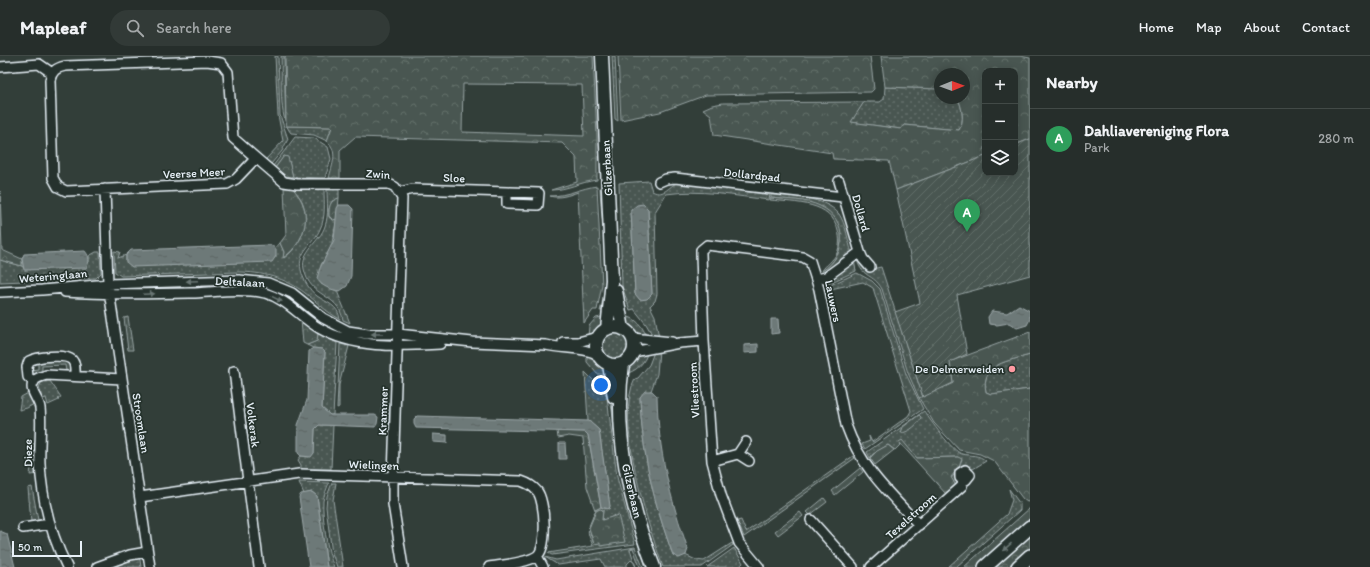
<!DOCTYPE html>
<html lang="en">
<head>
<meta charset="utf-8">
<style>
	body { margin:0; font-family:Itim,sans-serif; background:#323a37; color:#f1f3f6 }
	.controls { position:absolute; right:12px; top:12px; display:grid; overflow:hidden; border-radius:8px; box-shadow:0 2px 10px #0003 }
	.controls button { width:36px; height:36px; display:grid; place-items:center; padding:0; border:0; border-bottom:1px solid #424a47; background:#262e2b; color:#f1f3f6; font:20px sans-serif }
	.compass { position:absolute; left:934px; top:12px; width:36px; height:36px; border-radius:50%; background:#262e2b; box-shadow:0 2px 10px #0003; rotate:89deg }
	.scale { position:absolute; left:12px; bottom:10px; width:70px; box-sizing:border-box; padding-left:4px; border:2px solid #e8f1f8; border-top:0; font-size:11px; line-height:14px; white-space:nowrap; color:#e8f1f8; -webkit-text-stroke:3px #26332d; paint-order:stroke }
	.you { position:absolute; left:601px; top:329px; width:14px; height:14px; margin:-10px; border:3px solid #fff; border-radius:50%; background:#1a73e8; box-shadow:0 0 0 6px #1a73e833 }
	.badge { display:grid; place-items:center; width:26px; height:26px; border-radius:50%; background:#ff9aa2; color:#fff; font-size:13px; font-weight:700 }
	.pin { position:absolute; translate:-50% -33px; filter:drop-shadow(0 1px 2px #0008) }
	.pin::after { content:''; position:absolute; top:21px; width:14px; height:12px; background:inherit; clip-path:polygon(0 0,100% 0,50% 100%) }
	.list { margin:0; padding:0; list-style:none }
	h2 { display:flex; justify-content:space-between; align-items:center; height:52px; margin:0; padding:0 16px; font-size:17px }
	h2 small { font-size:13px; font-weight:400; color:#a4a8a9 }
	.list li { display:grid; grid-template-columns:26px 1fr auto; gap:12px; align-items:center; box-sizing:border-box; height:60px; padding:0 16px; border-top:1px solid #424a47 }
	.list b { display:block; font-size:15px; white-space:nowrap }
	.list p { margin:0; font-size:13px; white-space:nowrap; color:#a4a8a9 }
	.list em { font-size:13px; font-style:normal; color:#a4a8a9 }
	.icon { flex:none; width:22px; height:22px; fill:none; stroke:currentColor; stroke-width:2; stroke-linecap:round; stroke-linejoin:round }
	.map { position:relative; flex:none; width:1030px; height:511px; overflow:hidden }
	header { display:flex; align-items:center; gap:24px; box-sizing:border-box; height:56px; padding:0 20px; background:#262e2b; border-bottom:1px solid #424a47 }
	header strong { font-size:19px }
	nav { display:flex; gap:22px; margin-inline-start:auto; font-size:14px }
	.search { width:280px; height:36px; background:#323a37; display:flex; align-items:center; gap:10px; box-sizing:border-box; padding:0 14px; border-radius:22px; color:#a4a8a9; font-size:15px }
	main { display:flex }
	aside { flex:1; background:#262e2b }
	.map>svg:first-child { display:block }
	.grass { fill:url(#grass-dots); stroke:#98a4a4; fill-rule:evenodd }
	.forest { fill:url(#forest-crowns); stroke:#98a4a4; fill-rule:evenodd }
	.garden { fill:url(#garden-furrows); stroke:#98a4a4 }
	.water { fill:url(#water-ripples); stroke:#9ea9ab }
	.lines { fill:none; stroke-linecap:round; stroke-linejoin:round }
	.minor-casing { stroke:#e8f1f8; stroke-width:12 }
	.tertiary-casing { stroke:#e8f1f8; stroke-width:15 }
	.secondary-casing { stroke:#e8f1f8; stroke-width:16 }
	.minor { stroke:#26332d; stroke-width:9 }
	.tertiary { stroke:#26332d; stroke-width:12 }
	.secondary { stroke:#26332d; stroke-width:13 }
	.oneway { fill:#6a7674 }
	.poi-dot { fill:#ff9aa2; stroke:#26332d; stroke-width:1.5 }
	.labels { text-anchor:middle; stroke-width:3.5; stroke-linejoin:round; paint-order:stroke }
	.street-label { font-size:12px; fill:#e8f1f8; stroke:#26332d }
	.poi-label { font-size:12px; fill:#e8f1f8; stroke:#26332d; text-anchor:end }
</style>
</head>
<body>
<header>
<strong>Mapleaf</strong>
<div class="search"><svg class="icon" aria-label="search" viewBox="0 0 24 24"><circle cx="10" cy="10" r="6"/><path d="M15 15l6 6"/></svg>Search here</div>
<nav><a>Home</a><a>Map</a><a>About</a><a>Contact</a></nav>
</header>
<main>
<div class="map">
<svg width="1030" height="511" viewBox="0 0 1030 511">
	<defs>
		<pattern id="grass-dots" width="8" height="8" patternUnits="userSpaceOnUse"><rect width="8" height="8" fill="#495651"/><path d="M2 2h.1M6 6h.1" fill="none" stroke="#636f6b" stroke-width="1.8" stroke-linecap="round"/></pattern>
		<pattern id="forest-crowns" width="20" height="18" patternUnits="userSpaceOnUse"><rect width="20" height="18" fill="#495651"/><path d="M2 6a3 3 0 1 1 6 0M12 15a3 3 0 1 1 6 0" fill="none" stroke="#636f6b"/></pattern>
		<pattern id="garden-furrows" width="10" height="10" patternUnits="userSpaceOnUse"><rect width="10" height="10" fill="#495651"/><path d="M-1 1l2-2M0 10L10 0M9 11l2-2" fill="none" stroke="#636f6b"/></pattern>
		<pattern id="water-ripples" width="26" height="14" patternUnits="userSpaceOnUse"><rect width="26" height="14" fill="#6d7978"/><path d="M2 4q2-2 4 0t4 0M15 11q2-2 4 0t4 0" fill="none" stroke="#5b6363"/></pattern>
	</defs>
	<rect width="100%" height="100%" fill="#323e39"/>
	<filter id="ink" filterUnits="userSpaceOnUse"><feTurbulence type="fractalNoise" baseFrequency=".025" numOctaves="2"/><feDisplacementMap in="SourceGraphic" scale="8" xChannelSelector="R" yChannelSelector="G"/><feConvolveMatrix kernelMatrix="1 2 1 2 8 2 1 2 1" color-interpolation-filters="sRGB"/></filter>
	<g filter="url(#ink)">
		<path class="grass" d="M275,0H278L280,59L288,83L282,95L271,108L266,103L283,85L278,59Z
			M281,0H284L286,70L332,71L327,85L314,79L291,77C278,62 282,20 281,0Z
			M612,0H615L618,65L615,63Z
			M885,31L940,33V42H958C962,52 965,64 959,74L904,69L901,73L850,66L864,46H880L884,43Z
			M295,81L314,82L328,91L331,103L325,122L293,121L288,102L284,100L275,112L273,110Z
			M649,125L652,135C665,142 669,128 680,126L770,139L769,144C735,140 700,133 666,138L655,156L657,238L655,245L650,250L655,260L659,282L653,280L646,268L634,253L630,254L622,230L619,127ZM648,153L652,238L646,243H641L635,238L631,154Z
			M600,131H602L606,184L607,254L600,255C612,215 601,171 600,131Z
			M293,132L324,133C324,147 326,161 320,173C314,188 297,195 301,214C303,223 309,234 317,240C327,247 338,249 340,263C326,256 317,246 305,237C286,222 262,216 238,216L121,220L115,216L114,195L120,196L118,202L126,199V205L276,201L274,192L280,187L284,196V202C301,190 311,166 302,145C300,141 296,137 293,132Z
			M327,134H339V142L332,145L329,153V161L333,164L337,163L331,191L321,209V228L337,235L350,267L343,264C338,236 310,243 304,213C300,195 320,186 325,170C329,159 327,145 327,134Z
			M771,139C792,141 824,140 839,158C846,168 848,186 852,197L823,218L822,215C851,197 846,159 814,148C801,143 784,144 771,142Z
			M96,196H100L101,217L96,222L0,226V204L22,210L25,214L89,206V200Z
			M854,204L856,215L825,229V227Z
			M857,204L872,213L881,211L923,341L919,342L908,317L882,233C873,217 863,223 857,204Z
			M857,217L872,225L880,233L906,318L923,353L865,393L862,388L870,385L869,380L872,386L908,360L911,355L873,232L863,226L826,234V231Z
			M606,260L600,271L588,281L589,270L596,262Z
			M622,260C635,260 643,270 647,282C636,277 628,270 622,260Z
			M128,261L133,294H128L124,262Z
			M601 290a14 14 0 1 1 28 0a14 14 0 1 1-28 0Z
			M318,277L337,287L333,359H330L322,352L325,296L322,293L313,292L307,289L317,285Z
			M340,288L349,290L339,329V351L337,352Z
			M659,294L657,318L651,335L646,336L640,341C642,398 653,444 673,499L680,501L685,499L696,504L704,505L732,487L733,489L702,511H663C648,470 614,362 635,323L638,322L649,309L654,296Z
			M648,295C645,307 636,316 624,318L639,300Z
			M587,297L594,303L608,319L597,318L587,306Z
			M1030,299V333L991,338L986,336C980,307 1009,305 1030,299Z
			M65,305L70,309L71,315H66L65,309L42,310V316L33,321L31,314L38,313V306Z
			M585,316L595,326H600L607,341L617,421L635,488L552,499L548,497L593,490C588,477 586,476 592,463C594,457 594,454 601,451L605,453L609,447L599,374L588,365ZM603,454L602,464L609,463L614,459L594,488C587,470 590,468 603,454Z
			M50,325L61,341L58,343L59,344L48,349L46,342L42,343L39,331L42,326Z
			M604,326H609L615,373L648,511H646C633,475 624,439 617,401C613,377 615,349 604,326Z
			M30,336L34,348L27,352L19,354L21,341Z
			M382,346L389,347L388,371H384L383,360L381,356Z
			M924,355C930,364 952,395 962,398C970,400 979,398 986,405L973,413L967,410L956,430L951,423L959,411L958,401L917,402L899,386L901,388L895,394L888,389L873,398L870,402L867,396ZM919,359L921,362L917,367L901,376V373Z
			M319,369H333L331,413H301V409L298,404L301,400L309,401L314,397L315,373Z
			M35,386L38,418L30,419L34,387Z
			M853,400L855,402L744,481L737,465L741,464L746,476Z
			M299,426L329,427C327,432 324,439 323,445C322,461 327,496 334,511H327L317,440L312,436L304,438Z
			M332,427H336L333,444L343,511H337L336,508L332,498L326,451L327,440Z
			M32,431L38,464L46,462L47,465L31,466L28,432Z
			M1009,433L1020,448V454L956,511H948L1007,458L1012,444Z
			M635,491L643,511H640L633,492L630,493L636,511L632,503L627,508V511H605L601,503L558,509L545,501L556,504Z
			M734,492L743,507L739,511H707Z
			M137,500L140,504L141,511H104Z"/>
		<path class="forest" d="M285,0H593L597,80V124C580,126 567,134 551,134L577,126L576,101L562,87L355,81L340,94V122H329C332,109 339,96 327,85L332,71L286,70ZM463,28L582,29L584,80L462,76Z
			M618,0H870L874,33L871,36L706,39L660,56L621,64Z
			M881,0H1020L1030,2V83L1015,89V15H985V100L896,134L889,105L833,103L832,97L714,79L711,59L703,53L712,49L723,47L864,46L851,66L901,73L904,69L959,74C965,65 962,52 958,42H964V18H940V33L885,31Z
			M284,100L288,101L293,121L285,120L275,112Z
			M597,130L602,229L597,254H593L584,267L578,136C570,139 558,143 550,140C567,140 581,132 597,130Z
			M284,132H293C296,137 300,141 302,146C311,166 301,190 283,202L284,196L280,187L286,179Z
			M0,135L2,194L22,203V210L0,204Z
			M339,142L337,163L333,164L329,160C329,151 329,145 339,142Z
			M771,142C787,144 806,143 820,150C849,163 847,200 822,215C825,209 834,204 837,197C840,190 840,182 838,175C832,145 795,147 770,144Z
			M301,264L318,277L317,285L307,289L303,287Z
			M1030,276V299C1009,305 980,307 986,336L991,338L1030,333V445L1027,446L1023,443L994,405L980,398L959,394L934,367L919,342L953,327L949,306Z
			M919,359L921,361C920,367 908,377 901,377L903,371Z
			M557,375L585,376L588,379L601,451L595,454L587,431L583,382L569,380L558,382Z
			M902,384L917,402L958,401L962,403L959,411L951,421L956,430L946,438L899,386Z
			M888,389L894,394L875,409L870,402L877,395Z
			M860,412L863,416L835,439L832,435Z
			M824,442L827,446L810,459L807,456Z
			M1030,452V462L976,511H964Z
			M600,453L603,454L602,464L618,459L625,486L600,490V487L594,488L589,472L596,455Z
			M800,456L803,460L778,479L775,475Z
			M1030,476V497L1014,511H992Z"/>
		<path class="garden" d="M1030,83V219L957,239L967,298L950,306L953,327L923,341L895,256L920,247L896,134L985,100V117H1015V89Z"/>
		<path class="water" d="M643,148L648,153L652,238L647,243L640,244L635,238L631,154L637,149Z
			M339,149H349L353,153L351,220L347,230L340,235C331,234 320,230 317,222L320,212L334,184L337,152Z
			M271,189L276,193V200L272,206L132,211L126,206V199L131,194Z
			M85,195C90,201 90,206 86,212L24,214L22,203L24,198Z
			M1019,249L1030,255V263L1027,269L1017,272L1009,267L997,269L989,268L988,261L992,255L1007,257Z
			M771,263H778L779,277L771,278Z
			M758,288V296L744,297V289Z
			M313,292L322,293L325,296L322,352L330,359H375L378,361L377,368L375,371L319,369L315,373L314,397L311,401L301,400L298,397V369L307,344L309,295Z
			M645,335H652L657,340C658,394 670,442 688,493L686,499L679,502L673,499C653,445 642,398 640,341Z
			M417,360L589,365L599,374L610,450L609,453L601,451L588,379L585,376L416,372L414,368V363Z
			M433,378L447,379V387L433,386Z
			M559,387H565L566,403H559Z
			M312,436L317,440L327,511H309L299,441L301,438Z
			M0,475L7,478L15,511H0Z"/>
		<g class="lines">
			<g class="minor-casing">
				<path id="minor" d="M207,5L221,7L228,16L233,82L256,102L236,123L227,128L66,135L58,131L53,122L50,24C52,15 56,12 65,10Z
					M0,11L39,8L52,17
					M256,102L284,126L297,128H389L395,131L402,142L393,422V448L403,511
					M659,126L666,123L675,122L843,141
					M105,133L108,228L150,511
					M400,136L413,133L539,137L538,149L507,148V136
					M860,196L863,203L870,211
					M817,223L826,221L860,196L839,125
					M0,236L42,234L108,228L239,224L268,227L292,237L323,262L348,275L368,278H398L472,286L546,289C563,293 581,291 597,298
					M65,236C109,239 149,238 192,237C215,236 243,232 265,237C287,243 300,261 319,272C355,293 399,290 440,288
					M632,282L672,286
					M563,286H578L598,281
					M633,296L679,287L704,285
					M234,315L259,511
					M34,326L28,321L27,311L29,305C37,301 65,297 72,304C76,308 75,314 75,319
					M738,398L746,386
					M712,405L738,398L749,405
					M140,441L299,418L521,425C527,427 532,429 537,435C545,444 548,492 537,500C527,507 501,509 489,511
					M811,464L853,511
					M23,472L50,468
					M537,500L543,511
					M67,511C51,479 42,443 40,408C39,389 42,370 40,352C39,343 29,336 33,326C36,321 42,321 46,319L122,323
					M97,511L130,499L147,496
					M759,511L739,487L721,439L712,405L704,285L701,198V194L707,189L803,201L810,205L819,233L846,369C861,412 889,437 919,469
					M871,511L962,430L963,424L960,422V417L965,414L970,419L966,424H963"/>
			</g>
			<g class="tertiary-casing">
				<path id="tertiary" d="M602,0L612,224L607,273
					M616,235L623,273
					M596 290a19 19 0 1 1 38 0a19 19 0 1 1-38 0Z
					M609,308L614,341
					M623,308C613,375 629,448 654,511"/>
			</g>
			<g class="secondary-casing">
				<path id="secondary" d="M985,511L1030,471
					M1018,511L1030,500"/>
			</g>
			<use href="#minor" class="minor"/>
			<use href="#tertiary" class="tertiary"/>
			<use href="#secondary" class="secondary"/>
		</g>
		<defs><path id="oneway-solid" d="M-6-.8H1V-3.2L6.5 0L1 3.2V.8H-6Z"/></defs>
		<g class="oneway">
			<use href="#oneway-solid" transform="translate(192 225) rotate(178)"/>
			<use href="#oneway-solid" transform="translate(149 238) rotate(-2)"/>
			<use href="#oneway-solid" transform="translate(277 243) rotate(26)"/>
			<use href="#oneway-solid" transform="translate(377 278) rotate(180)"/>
			<use href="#oneway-solid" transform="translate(1007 491) rotate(139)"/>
		</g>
	</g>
	<circle class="poi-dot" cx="1012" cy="313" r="4"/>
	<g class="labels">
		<g class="street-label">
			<text transform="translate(607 112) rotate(-93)" y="4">Gilzerbaan</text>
			<text transform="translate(194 117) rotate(-3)" y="4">Veerse Meer</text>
			<text transform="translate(378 118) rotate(4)" y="4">Zwin</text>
			<text transform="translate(752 119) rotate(6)" y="4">Dollardpad</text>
			<text transform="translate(454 122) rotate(2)" y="4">Sloe</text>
			<text transform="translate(861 157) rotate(74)" y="4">Dollard</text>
			<text transform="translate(53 220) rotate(-5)" y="4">Weteringlaan</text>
			<text transform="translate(240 226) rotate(3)" y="4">Deltalaan</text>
			<text transform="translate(833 245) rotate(78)" y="4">Lauwers</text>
			<text transform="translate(694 334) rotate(-93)" y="4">Vliestroom</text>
			<text transform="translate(383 355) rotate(-88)" y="4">Krammer</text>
			<text transform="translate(141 367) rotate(81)" y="4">Stroomlaan</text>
			<text transform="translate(253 369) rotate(83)" y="4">Volkerak</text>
			<text transform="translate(28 397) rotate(-91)" y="4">Dieze</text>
			<text transform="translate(374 409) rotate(2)" y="4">Wielingen</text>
			<text transform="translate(632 435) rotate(77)" y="4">Gilzerbaan</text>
			<text transform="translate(911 460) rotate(-42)" y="4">Texelstroom</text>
		</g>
		<g class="poi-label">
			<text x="1004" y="317">De Delmerweiden</text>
		</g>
	</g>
</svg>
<div class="controls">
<button>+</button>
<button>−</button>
<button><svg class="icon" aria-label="layers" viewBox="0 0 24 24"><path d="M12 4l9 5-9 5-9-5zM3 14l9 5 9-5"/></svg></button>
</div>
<svg class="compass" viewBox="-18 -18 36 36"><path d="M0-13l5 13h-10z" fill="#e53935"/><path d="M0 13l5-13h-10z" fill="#a4a8a9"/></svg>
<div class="scale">50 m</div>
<div class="you"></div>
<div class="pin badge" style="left:967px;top:176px;background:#2e9e5b">A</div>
</div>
<aside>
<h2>Nearby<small></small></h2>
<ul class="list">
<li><span class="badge" style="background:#2e9e5b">A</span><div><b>Dahliavereniging Flora</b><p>Park</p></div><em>280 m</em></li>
</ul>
</aside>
</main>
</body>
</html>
